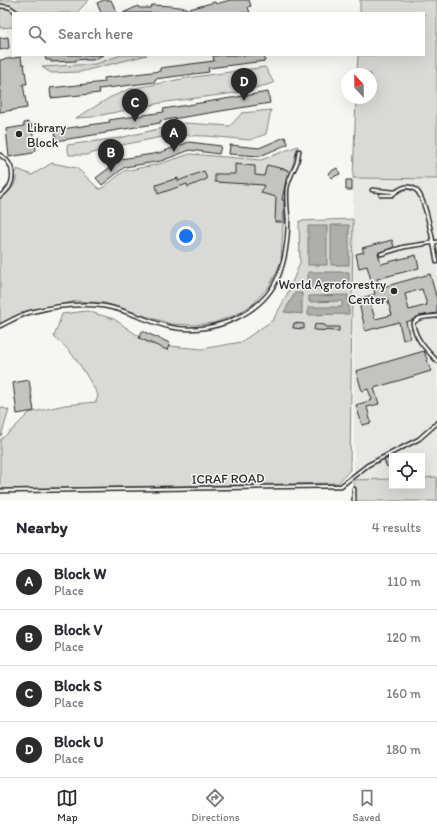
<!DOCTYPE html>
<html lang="en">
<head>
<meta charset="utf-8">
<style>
	body { margin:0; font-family:Itim,sans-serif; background:#f7f7f7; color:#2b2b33 }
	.controls { position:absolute; right:12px; bottom:12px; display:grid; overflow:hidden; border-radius:0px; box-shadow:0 4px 16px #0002 }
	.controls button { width:36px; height:36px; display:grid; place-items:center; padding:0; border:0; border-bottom:1px solid #e1e1e2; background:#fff; color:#2b2b33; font:20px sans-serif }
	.compass { position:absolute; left:341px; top:68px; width:36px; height:36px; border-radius:50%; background:#fff; box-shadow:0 4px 16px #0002; rotate:338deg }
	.you { position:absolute; left:186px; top:236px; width:14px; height:14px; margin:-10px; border:3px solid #fff; border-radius:50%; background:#1a73e8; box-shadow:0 0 0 6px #1a73e833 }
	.badge { display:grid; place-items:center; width:26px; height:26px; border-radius:50%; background:#2b2b2b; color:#fff; font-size:13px; font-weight:700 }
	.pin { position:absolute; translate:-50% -33px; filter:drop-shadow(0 1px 2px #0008) }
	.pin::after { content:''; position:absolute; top:21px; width:14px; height:12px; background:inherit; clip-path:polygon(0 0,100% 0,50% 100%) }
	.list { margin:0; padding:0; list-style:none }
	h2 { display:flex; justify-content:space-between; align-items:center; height:52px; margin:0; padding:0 16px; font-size:17px }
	h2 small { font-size:13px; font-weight:400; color:#7c7c81 }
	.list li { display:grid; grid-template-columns:26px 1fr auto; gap:12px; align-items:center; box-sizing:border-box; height:56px; padding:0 16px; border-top:1px solid #e1e1e2 }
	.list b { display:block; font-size:15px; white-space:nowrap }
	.list p { margin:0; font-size:13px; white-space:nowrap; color:#7c7c81 }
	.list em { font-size:13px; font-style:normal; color:#7c7c81 }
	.icon { flex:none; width:22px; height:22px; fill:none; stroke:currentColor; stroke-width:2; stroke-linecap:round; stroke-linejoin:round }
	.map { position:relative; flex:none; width:437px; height:501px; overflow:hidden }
	.search { position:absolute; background:#fff; box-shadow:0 4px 16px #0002; left:12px; right:12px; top:12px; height:44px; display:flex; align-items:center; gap:10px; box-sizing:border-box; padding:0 14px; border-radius:0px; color:#7c7c81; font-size:15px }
	.sheet { height:276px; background:#fff }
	nav { display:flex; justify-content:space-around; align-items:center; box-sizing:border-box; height:56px; border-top:1px solid #e1e1e2; background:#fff; font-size:11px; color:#7c7c81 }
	nav a { display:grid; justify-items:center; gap:2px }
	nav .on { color:#2b2b2b }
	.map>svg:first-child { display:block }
	.built { fill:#e7e7e3 }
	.green { fill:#d9d9d5; stroke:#828280 }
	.water { fill:#aeaeab; stroke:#7a7a78 }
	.building { fill:#c3c3c0; stroke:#2b2b2b; fill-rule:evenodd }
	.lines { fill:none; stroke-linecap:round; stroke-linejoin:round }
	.lane-casing { stroke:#2b2b2b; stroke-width:5.5 }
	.lane { stroke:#f6f6f2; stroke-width:2.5 }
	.poi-dot { fill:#2b2b2b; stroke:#f6f6f2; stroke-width:1.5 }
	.labels { text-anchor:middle; stroke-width:3; stroke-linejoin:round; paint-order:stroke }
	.poi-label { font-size:13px; fill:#2b2b2b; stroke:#f6f6f2; text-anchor:start }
	.street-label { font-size:13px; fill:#2b2b2b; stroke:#f6f6f2 }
</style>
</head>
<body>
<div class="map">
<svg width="437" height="501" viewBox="0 0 437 501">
	<rect width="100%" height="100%" fill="#f6f6f2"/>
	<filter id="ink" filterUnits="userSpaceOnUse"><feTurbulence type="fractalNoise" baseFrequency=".025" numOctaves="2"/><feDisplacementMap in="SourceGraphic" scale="8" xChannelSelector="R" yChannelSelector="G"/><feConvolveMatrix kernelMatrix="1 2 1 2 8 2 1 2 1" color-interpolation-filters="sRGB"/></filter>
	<g filter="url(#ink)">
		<path class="built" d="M353,178L437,179V477L422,478V456H392V479L354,480Z"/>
		<path class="green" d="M0,0H89L76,13H13V27L0,28Z
			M360,0H437V179L353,178L356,98H371V74H357L358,55H424V13H360Z
			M121,55H147L80,72L51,73L42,67L95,64Z
			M265,67L274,83L236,93L166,102L92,117L76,118L111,97L130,89L187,78Z
			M271,110L266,134L250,140L207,136L172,135L122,145L86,155H69L67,145L119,138L185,123L230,126L242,113Z
			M298,146L287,185L286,221L283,225L281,263L270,285L252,305L233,316L213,323L194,325L171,324L105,303L76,301L29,312L0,325V197C14,189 16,186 17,169L32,175L52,163L77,168L99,189L104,187L124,171L159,164L190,154L261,160Z
			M353,219L350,470L338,483L0,489V440L14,428L29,413L65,405L96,402L98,395C86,375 74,351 54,337L62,314L87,311L114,319L150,344L202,349L241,342L273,320L286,297L300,263L299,221Z
			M0,407L9,410L1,436L0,435Z
			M437,477V501H355L354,480L392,479V486H422V478Z"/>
		<path class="water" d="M331,225H349V265H331Z
			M308,226H327V265H308Z
			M308,272H349V288L308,289Z
			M295,293H302V314L284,312Z
			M348,295L349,314L308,315V307H342V301L309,302V296Z"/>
		<path class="building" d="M104,0H111L117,13H101L97,3Z
			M230,0H249L251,6L248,7L250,13H123L138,6L139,8H150L152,5L171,6L187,8L186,10L215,2L216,4Z
			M8,37L9,48L0,50V38Z
			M45,55H103L93,60H85V59L76,60V61L51,62V60H46Z
			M224,55H264L265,61L208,68L209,72L155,79V82L99,89L100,93L51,98L50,88L105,82L104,78L160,71V68L214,61L213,56Z
			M21,57L22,64H24L27,84H23L27,108L0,112V60Z
			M268,92L270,103L160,121V123L106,132V133L56,141L55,130L110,122L109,120L164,112L163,109Z
			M28,122V124H31L36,150L33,153L9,157L6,129L24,126V123Z
			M285,137L288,144L260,156L229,154L230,145L259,148Z
			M189,142L221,146L219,154L190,150L161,161L125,167L102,185L96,178L121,159L159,153Z
			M235,164L255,166V175L264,176L267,165L288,170L282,200H284V222H275L276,197L261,193L264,185L215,182V174H235Z
			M337,168L340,174L331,178L328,173Z
			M204,171L207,179L188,187L187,184L158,194L156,185L178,178V181Z
			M346,180H352V190H346Z
			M392,240L394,247L378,253L381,264L416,255L419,268L377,279L379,288L430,274L437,300V313L420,316L412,320L406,322L410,338L403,340L399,322L365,331L363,324H364L358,299L375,294L367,266L359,268L356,254L364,252L362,248ZM422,289L427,305L409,310L405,294ZM387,298L392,315L375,319L370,302Z
			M294,323L304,324V329L293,328Z
			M315,324L325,325V327H339V331L314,330Z
			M142,331L170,343L167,350L139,338Z
			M424,351L431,371L374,388L379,404L367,407L371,423L362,425L356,405L372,400L368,389L362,391L356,371Z
			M29,380L34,411L17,414L13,383Z
			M391,457L392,465L387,467L384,460Z"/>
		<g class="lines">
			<g class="lane-casing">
				<path id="lane" d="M0,6L9,7L18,13
					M0,155C17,165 16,186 0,196
					M372,190L395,192
					M381,195H392C399,189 407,183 416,190C426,197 434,248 437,262
					M381,254L404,247L437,242
					M437,316C429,317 417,316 413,324C416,340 426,349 437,361
					M0,326C10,321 20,315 31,312C51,307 73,304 94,305C120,306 144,321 170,327C210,336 263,315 279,275C286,257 288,238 288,218C287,208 286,198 287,188C289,179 292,173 296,165C298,161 298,155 299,151
					M0,491L341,486L368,465L419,439L437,423
					M354,501V489"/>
			</g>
			<use href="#lane" class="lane"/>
		</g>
	</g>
	<g class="poi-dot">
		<circle cx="19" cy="134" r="4"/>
		<circle cx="394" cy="291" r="4"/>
	</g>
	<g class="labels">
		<g class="poi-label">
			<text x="27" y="132">Library<tspan x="27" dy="15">Block</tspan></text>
			<text x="386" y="289" text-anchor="end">World Agroforestry<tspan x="386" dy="15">Center</tspan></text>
		</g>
		<g class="street-label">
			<text transform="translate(228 478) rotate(-1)" y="5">ICRAF ROAD</text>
		</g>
	</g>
</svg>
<div class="controls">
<button><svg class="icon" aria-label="locate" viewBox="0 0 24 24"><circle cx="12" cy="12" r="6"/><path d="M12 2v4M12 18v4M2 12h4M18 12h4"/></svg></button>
</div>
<svg class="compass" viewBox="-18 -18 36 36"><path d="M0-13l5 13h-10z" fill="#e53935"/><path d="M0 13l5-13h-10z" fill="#7c7c81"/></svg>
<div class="you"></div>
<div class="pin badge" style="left:174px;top:152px">A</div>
<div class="pin badge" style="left:111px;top:172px">B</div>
<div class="pin badge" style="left:135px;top:122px">C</div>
<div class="pin badge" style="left:244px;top:101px">D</div>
<div class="search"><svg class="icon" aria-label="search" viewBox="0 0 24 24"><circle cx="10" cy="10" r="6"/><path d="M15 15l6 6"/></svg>Search here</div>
</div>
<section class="sheet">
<h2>Nearby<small>4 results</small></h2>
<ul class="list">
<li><span class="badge">A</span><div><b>Block W</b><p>Place</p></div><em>110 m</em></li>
<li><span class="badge">B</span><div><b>Block V</b><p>Place</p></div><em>120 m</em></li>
<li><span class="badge">C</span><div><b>Block S</b><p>Place</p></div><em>160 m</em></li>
<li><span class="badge">D</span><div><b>Block U</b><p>Place</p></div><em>180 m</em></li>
</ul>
</section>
<nav>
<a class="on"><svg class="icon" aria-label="map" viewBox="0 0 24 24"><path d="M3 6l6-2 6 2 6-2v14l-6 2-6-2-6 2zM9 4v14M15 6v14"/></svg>Map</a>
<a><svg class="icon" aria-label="directions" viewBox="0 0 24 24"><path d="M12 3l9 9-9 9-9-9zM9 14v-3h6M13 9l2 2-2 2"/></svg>Directions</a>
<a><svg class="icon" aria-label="saved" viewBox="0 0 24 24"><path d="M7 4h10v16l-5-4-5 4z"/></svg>Saved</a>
</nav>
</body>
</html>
